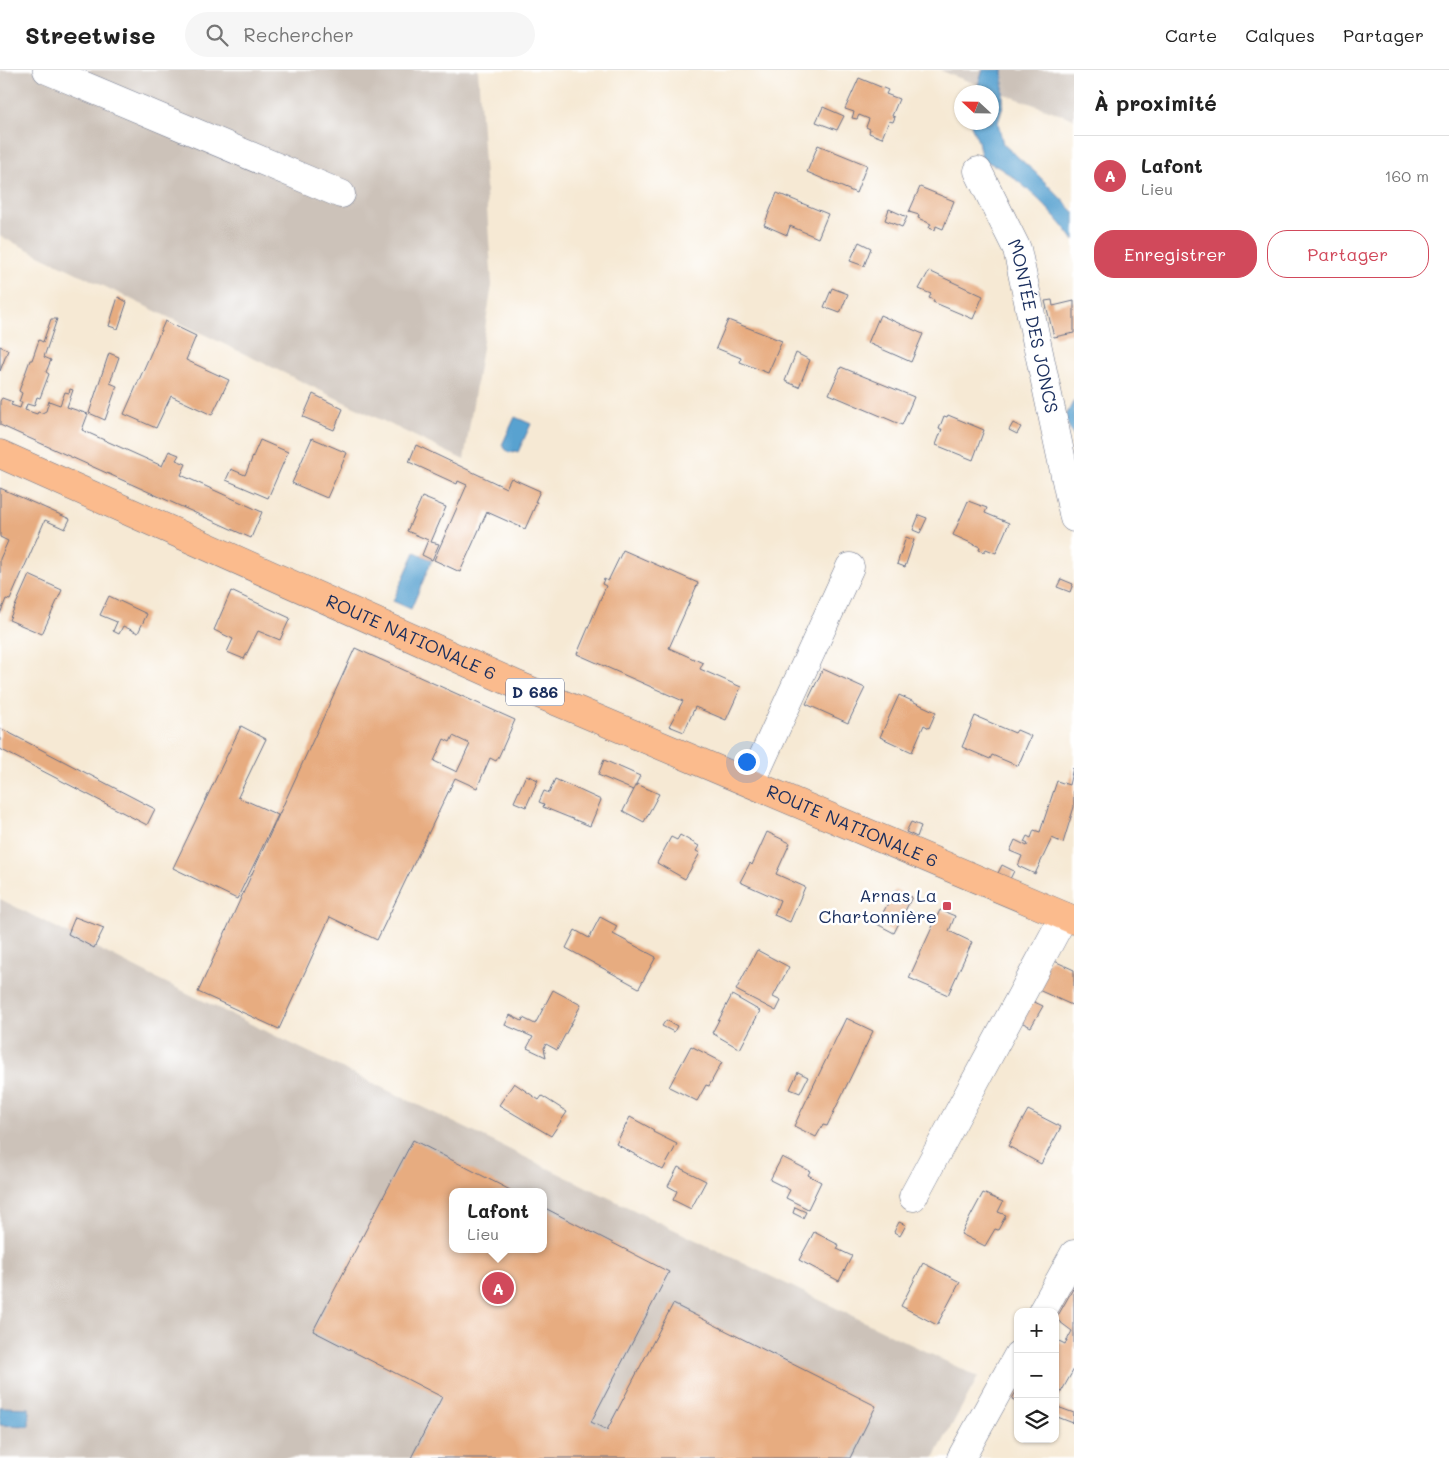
<!DOCTYPE html>
<html lang="fr">
<head>
<meta charset="utf-8">
<style>
	body { margin:0; font-family:Mali,sans-serif; background:#f6f6f6; color:#222 }
	.controls { position:absolute; right:15px; bottom:15px; display:grid; overflow:hidden; border-radius:10px; box-shadow:0 1px 4px #0004 }
	.controls button { width:45px; height:45px; display:grid; place-items:center; padding:0; border:0; border-bottom:1px solid #e0e0e0; background:#fff; color:#222; font:25px sans-serif }
	.compass { position:absolute; left:954px; top:15px; width:45px; height:45px; border-radius:50%; background:#fff; box-shadow:0 1px 4px #0004; rotate:292deg }
	.you { position:absolute; left:746px; top:691px; width:18px; height:18px; margin:-12px; border:4px solid #fff; border-radius:50%; background:#1a73e8; box-shadow:0 0 0 8px #1a73e833 }
	.badge { display:grid; place-items:center; width:32px; height:32px; border-radius:50%; background:#d1495b; color:#fff; font-size:16px; font-weight:700 }
	.pin { position:absolute; translate:-50% -50%; border:2px solid #fff; box-shadow:0 1px 5px #0006 }
	.popup { position:absolute; left:449px; top:1118px; width:98px; height:65px; box-sizing:border-box; display:grid; place-content:center; border-radius:10px; background:#fff; filter:drop-shadow(0 1px 4px #0005); font-size:16px; white-space:nowrap; color:#767676 }
	.popup b { font-size:19px; color:#222 }
	.popup::after { content:''; position:absolute; left:50%; top:100%; margin-left:-10px; border:10px solid transparent; border-top-color:#fff }
	.list { margin:0; padding:0; list-style:none }
	h2 { display:flex; justify-content:space-between; align-items:center; height:65px; margin:0; padding:0 20px; font-size:21px }
	h2 small { font-size:16px; font-weight:400; color:#767676 }
	.list li { display:grid; grid-template-columns:32px 1fr auto; gap:15px; align-items:center; box-sizing:border-box; height:80px; padding:0 20px; border-top:1px solid #e0e0e0 }
	.list b { display:block; font-size:19px; white-space:nowrap }
	.list p { margin:0; font-size:16px; white-space:nowrap; color:#767676 }
	.list em { font-size:16px; font-style:normal; color:#767676 }
	.actions { display:flex; gap:10px; padding:15px 20px }
	.actions a { flex:1; padding:11px 0; border:1px solid #d1495b; border-radius:20px; text-align:center; font-size:18px; color:#d1495b }
	.actions .main { background:#d1495b; color:#fff }
	.icon { flex:none; width:28px; height:28px; fill:none; stroke:currentColor; stroke-width:2; stroke-linecap:round; stroke-linejoin:round }
	.map { position:relative; flex:none; width:1074px; height:1388px; overflow:hidden }
	header { display:flex; align-items:center; gap:30px; box-sizing:border-box; height:70px; padding:0 25px; background:#fff; border-bottom:1px solid #e0e0e0 }
	header strong { font-size:24px }
	nav { display:flex; gap:28px; margin-inline-start:auto; font-size:18px }
	.search { width:350px; height:45px; background:#f6f6f6; display:flex; align-items:center; gap:12px; box-sizing:border-box; padding:0 18px; border-radius:28px; color:#767676; font-size:19px }
	main { display:flex }
	aside { flex:1; background:#fff }
	.map>svg:first-child { display:block }
	.industrial { fill:#ccc2b9; fill-rule:evenodd }
	.water { fill:#59a2d0; stroke:#3a6897 }
	.building { fill:#e7ac80; fill-rule:evenodd }
	.lines { fill:none; stroke-linecap:round; stroke-linejoin:round }
	.minor-casing { stroke:#687087; stroke-width:29 }
	.major-casing { stroke:#687087; stroke-width:29 }
	.minor { stroke:#fff; stroke-width:28 }
	.major { stroke:#fbbb8d; stroke-width:28 }
	.poi-dot { fill:#d1495b; stroke:#fff; stroke-width:2 }
	.labels { text-anchor:middle; stroke-width:5; stroke-linejoin:round; paint-order:stroke }
	.shield { fill:#fff; stroke:#5f6d8e; stroke-width:1 }
	.shield-label { font-size:16px; font-weight:bold; fill:#1b2f5e }
	.street-label { font-size:18px; fill:#1b2f5e; stroke:#fff }
	.poi-label { font-size:18px; fill:#1b2f5e; stroke:#fff; text-anchor:end }
</style>
</head>
<body>
<header>
<strong>Streetwise</strong>
<div class="search"><svg class="icon" aria-label="search" viewBox="0 0 24 24"><circle cx="10" cy="10" r="6"/><path d="M15 15l6 6"/></svg>Rechercher</div>
<nav><a>Carte</a><a>Calques</a><a>Partager</a></nav>
</header>
<main>
<div class="map">
<svg width="1074" height="1388" viewBox="0 0 1074 1388">
	<rect width="100%" height="100%" fill="#fff"/>
	<filter id="ink" filterUnits="userSpaceOnUse"><feTurbulence type="fractalNoise" baseFrequency=".02" numOctaves="2"/><feDisplacementMap in="SourceGraphic" scale="10" xChannelSelector="R" yChannelSelector="G"/><feConvolveMatrix kernelMatrix="1 2 1 2 8 2 1 2 1" color-interpolation-filters="sRGB"/></filter>
	<filter id="wash" filterUnits="userSpaceOnUse"><feTurbulence type="fractalNoise" baseFrequency=".0096" numOctaves="4" result="noise"/><feDisplacementMap in="SourceGraphic" scale="20" xChannelSelector="R" yChannelSelector="G"/><feGaussianBlur stdDeviation="1.12" result="paint"/><feColorMatrix in="noise" values="0 0 0 0 0 0 0 0 0 0 0 0 0 0 0 0 0 1.4 0 .05"/><feComposite in="paint" operator="in"/></filter>
	<g filter="url(#wash)">
		<rect width="100%" height="100%" fill="#f6e9d4"/>
		<path class="industrial" d="M0,0H478L492,215L464,390L0,166Z
			M940,0H1074V49L954,6Z
			M0,829L152,906L978,1307L934,1388H0ZM453,1122H543V1179H453Z"/>
		<path class="water" d="M983,0H1003V35L998,53L1003,74L1036,103L1074,142V171C1058,146 1011,98 982,90L978,71L971,55V53L992,52V22H976Z
			M1074,330V368L1065,348Z
			M515,347L531,354L518,382L515,381L509,383L502,375Z
			M415,482L432,490L411,539L393,531Z
			M0,1337L29,1338V1356L0,1355Z"/>
		<g id="blocks">
			<path class="building" d="M859,8L888,20L886,24L899,29L892,46L895,47L893,52L889,51L882,68L869,63L870,59L866,57L869,49L859,45L857,49L852,48L854,42L845,39Z
				M823,37L844,46L837,60L816,52Z
				M818,75L867,95L856,123L807,102Z
				M920,117L954,131L943,159L936,156L935,160L929,158L931,154L918,148L919,145L909,142Z
				M777,123L828,144L818,168L790,156L787,165L764,155Z
				M889,139L907,147L902,157L885,150Z
				M859,172L871,178L864,196L850,191Z
				M929,201L983,226L973,249L933,232L934,230L929,228L931,224L919,219Z
				M832,218L848,224L840,243L824,237Z
				M118,227L127,232L118,259L109,256Z
				M1052,230L1053,236L1074,231V263L1054,267L1045,231Z
				M880,245L923,264L911,292L868,273Z
				M51,249H57L44,287L51,290L46,302L49,304L40,328L37,327L34,336L27,334L25,340L37,344L38,342L42,343L46,341L49,331L60,335L65,322L69,323L70,319L73,320L67,337L88,344L82,360L162,396L169,381L179,385L176,390L186,394L181,405L262,442L251,468L0,355V331L2,328L13,332L11,335L20,338L22,332H19L22,323L19,321L30,290H32L39,270L43,272Z
				M728,250L782,271L768,303L740,292L741,288L716,278Z
				M165,251L196,266L186,290L229,310L212,345L171,326L156,358L124,344Z
				M0,276L8,280L0,301Z
				M109,283L119,287L110,313L117,316L105,350L89,343Z
				M796,283L810,290L799,317L785,311Z
				M841,297L914,327L902,355L829,324Z
				M313,324L343,339L334,360L303,347Z
				M948,345L984,360L973,390L936,375L942,359H939L944,346L947,347Z
				M1013,353L1021,357L1017,364L1009,360Z
				M312,368L347,383L327,428L292,413Z
				M260,370L288,382L268,428L226,410L231,399L245,405Z
				M416,375L506,418L511,408L540,421L535,432H537L525,459L487,442L460,502L434,490L467,415L458,411L457,414L409,392Z
				M0,418L70,449L65,459L45,450L10,530L6,529L0,544V489L8,471L0,467Z
				M422,427L446,437L431,472L439,474L432,490L422,485L428,470L407,461Z
				M968,431L987,438L985,443L1009,453L996,483L986,479L984,482L979,480L980,477L953,465Z
				M919,445L927,448L920,463L913,460Z
				M906,467L914,470L905,497L897,494Z
				M623,480L698,513L669,578L703,593L700,599L741,617L726,650L695,637L684,662L669,656L683,631L577,584L606,516L602,514L604,509L608,511Z
				M29,505L62,520L42,564L9,550Z
				M1061,509L1073,514L1070,522L1057,517Z
				M231,521L290,548L280,570L258,561L244,589L227,582L233,569L214,560Z
				M109,526L147,544L138,563L123,556L119,564L113,561L117,552L100,545Z
				M355,578L515,650L499,686L496,691L490,688L477,718L455,708L377,870L330,847L279,959L198,922ZM453,666L470,674L457,702L434,691L444,669L450,672Z
				M823,599L865,618L848,653L806,634Z
				M899,625L936,642L929,658L924,655L912,682L880,667Z
				M975,646L1015,663L1017,660L1031,666L1018,696L992,685L990,689L962,677Z
				M241,656L266,669L238,727L278,745L237,829L173,798Z
				M0,658L155,739L147,755L0,679Z
				M604,690L640,706L633,720L598,705Z
				M1073,698L1074,737L1063,773L1052,768L1035,804L1018,796L1022,786L1010,781L1015,770L1027,776L1028,774L1024,772L1027,766L1031,768L1034,760L1040,762L1057,711L1069,715Z
				M526,705L538,710L526,737L514,732Z
				M555,709L601,730L590,756L543,737L544,734L539,732L544,721L549,723Z
				M637,714L659,724L644,752L623,741Z
				M911,752L921,756L917,767L906,762Z
				M767,762L790,773L776,804L805,817L790,852L774,845L780,830L740,812L750,793L752,795Z
				M680,765L699,776L696,781L700,783L685,809L657,793L671,767L677,770Z
				M1002,795L1014,801L1010,809L998,803Z
				M895,820L912,827L894,863L877,854Z
				M940,840L955,846L949,861L972,872L948,925L909,908Z
				M75,847L104,858L94,878L68,864Z
				M600,847L617,856L613,864L656,887L639,918L566,878L575,860L589,868Z
				M757,880L789,897L773,927L781,931L776,941L736,920Z
				M1050,889L1074,900V936L1034,918Z
				M553,920L581,935L557,980L546,974L544,978L546,987L527,978L533,967L505,955L510,945L522,951L523,948L535,954Z
				M732,925L760,941L740,979L712,963Z
				M1028,929L1043,936L1031,957L1017,950Z
				M846,948L873,961L827,1056L823,1055L816,1067L794,1056Z
				M666,950L677,956L674,962L662,956Z
				M691,976L722,992L709,1016L706,1015L697,1031L669,1017Z
				M798,1002L808,1007L800,1023L790,1019Z
				M514,1013L539,1030L542,1026L567,1042L551,1066L499,1035Z
				M1028,1040L1061,1057L1041,1094L1008,1076Z
				M630,1047L654,1060L653,1062L677,1074L663,1100L616,1074Z
				M413,1070L514,1122H453V1179H543V1137L669,1202L591,1352L607,1360L673,1234L876,1336L850,1388H411L442,1327L313,1261Z
				M782,1087L810,1101L808,1105L821,1112L808,1139L786,1128L790,1120L770,1110Z
				M678,1097L706,1111L691,1139L673,1130L677,1121L668,1116Z
				M983,1123L1003,1132L998,1142L1006,1145L998,1160L995,1159L985,1176L961,1164Z
				M795,1137L806,1142L803,1148L793,1143Z
				M899,1152L906,1155L900,1166L894,1162Z
				M814,1162L839,1175L837,1179L852,1186L839,1211L799,1190Z
				M923,1193L960,1212L937,1255L901,1236Z
				M1074,1217V1299L1055,1333V1269L1065,1274L1072,1261L1056,1249Z
				M1018,1318V1332L1012,1329Z
				M1055,1336L1074,1343L1073,1353L1055,1346Z"/>
		</g>
	</g>
	<g filter="url(#ink)">
		<use href="#blocks" fill-opacity="0" stroke="#687087" stroke-width="1"/>
		<g class="lines">
			<g class="minor-casing">
				<g id="minor">
					<path d="M47,0L341,124"/>
					<path id="s1" d="M978,101L1017,179L1074,448"/>
					<path d="M751,713L850,497"/>
					<path d="M913,1127L1064,846"/>
					<path d="M1042,1242L1074,1184"/>
					<path d="M961,1388L1018,1285"/>
				</g>
			</g>
			<g class="major-casing">
				<g id="major">
					<path id="s2" d="M0,384L515,614L1074,850"/>
				</g>
			</g>
			<use href="#minor" class="minor"/>
			<use href="#major" class="major"/>
		</g>
	</g>
	<rect class="poi-dot" x="942" y="831" width="10" height="10" rx="2.5"/>
	<g class="labels">
		<rect class="shield" x="506" y="608.5" width="58" height="27" rx="4"/>
		<g class="shield-label">
			<text x="535" y="628">D 686</text>
		</g>
		<g class="street-label">
			<text dy="6" stroke="none"><textPath href="#s1" startOffset="166">MONTÉE DES JONCS</textPath></text>
			<text dy="6" stroke="none"><textPath href="#s2" startOffset="450">ROUTE NATIONALE 6</textPath></text>
			<text dy="6" stroke="none"><textPath href="#s2" startOffset="930">ROUTE NATIONALE 6</textPath></text>
		</g>
		<g class="poi-label">
			<text x="937" y="832">Arnas La<tspan x="937" dy="21">Chartonnière</tspan></text>
		</g>
	</g>
</svg>
<div class="controls">
<button>+</button>
<button>−</button>
<button><svg class="icon" aria-label="layers" viewBox="0 0 24 24"><path d="M12 4l9 5-9 5-9-5zM3 14l9 5 9-5"/></svg></button>
</div>
<svg class="compass" viewBox="-18 -18 36 36"><path d="M0-13l5 13h-10z" fill="#e53935"/><path d="M0 13l5-13h-10z" fill="#767676"/></svg>
<div class="you"></div>
<div class="pin badge" style="left:498px;top:1218px">A</div>
<div class="popup"><b>Lafont</b>Lieu</div>
</div>
<aside>
<h2>À proximité<small></small></h2>
<ul class="list">
<li><span class="badge">A</span><div><b>Lafont</b><p>Lieu</p></div><em>160 m</em></li>
</ul>
<div class="actions"><a class="main">Enregistrer</a><a>Partager</a></div>
</aside>
</main>
</body>
</html>
